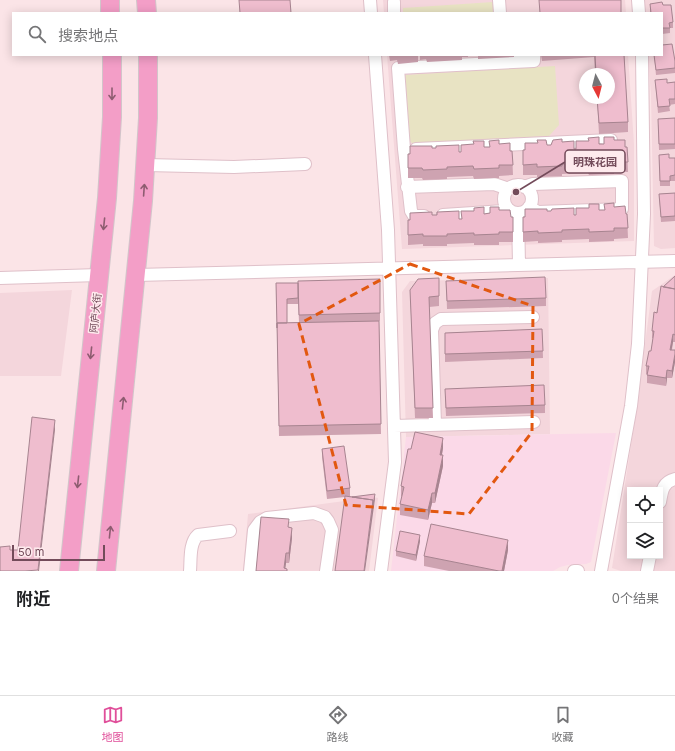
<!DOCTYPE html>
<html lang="zh">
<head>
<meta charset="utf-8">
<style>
	body { margin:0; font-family:Inter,"Noto Sans SC",sans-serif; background:#f2f2f2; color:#202124 }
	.controls { position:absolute; right:12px; bottom:12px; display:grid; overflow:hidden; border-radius:0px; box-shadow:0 2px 10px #0003 }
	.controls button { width:36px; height:36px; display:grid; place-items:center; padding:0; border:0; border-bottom:1px solid #e0e0e0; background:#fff; color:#202124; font:20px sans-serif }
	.compass { position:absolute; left:579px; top:68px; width:36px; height:36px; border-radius:50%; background:#fff; box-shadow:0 2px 10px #0003; rotate:173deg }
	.scale { position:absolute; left:12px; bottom:10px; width:93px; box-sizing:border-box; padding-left:4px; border:2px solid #734b5a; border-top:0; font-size:11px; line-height:14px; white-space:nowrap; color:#734b5a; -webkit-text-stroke:3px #feeaed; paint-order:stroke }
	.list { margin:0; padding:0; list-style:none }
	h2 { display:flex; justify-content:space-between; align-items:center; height:52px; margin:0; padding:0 16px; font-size:17px }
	h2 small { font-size:13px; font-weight:400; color:#757577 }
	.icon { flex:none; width:22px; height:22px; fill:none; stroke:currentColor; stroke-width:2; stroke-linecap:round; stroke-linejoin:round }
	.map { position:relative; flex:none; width:675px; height:571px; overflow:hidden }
	.search { position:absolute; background:#fff; box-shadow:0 2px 10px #0003; left:12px; right:12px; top:12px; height:44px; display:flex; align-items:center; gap:10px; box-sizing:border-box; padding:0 14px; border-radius:0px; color:#757577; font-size:15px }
	.sheet { height:124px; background:#fff }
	nav { display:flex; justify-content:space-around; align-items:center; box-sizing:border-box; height:56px; border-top:1px solid #e0e0e0; background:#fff; font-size:11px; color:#757577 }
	nav a { display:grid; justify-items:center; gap:2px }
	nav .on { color:#e04f9a }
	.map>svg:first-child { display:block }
	.residential { fill:#f4d6dc; fill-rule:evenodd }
	.commercial { fill:#fbd9e8 }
	.green { fill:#e8e3c3 }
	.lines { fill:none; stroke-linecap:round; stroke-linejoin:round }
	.minor-casing { stroke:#dfc0c9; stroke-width:14 }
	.highway-casing { stroke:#d2c5ca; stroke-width:20 }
	.minor { stroke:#fff; stroke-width:12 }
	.highway { stroke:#f39ec7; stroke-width:18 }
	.wall { fill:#cea3b1; fill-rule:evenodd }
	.shaded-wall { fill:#a78490 }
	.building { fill:#efbdce; stroke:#a78490 }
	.oneway { stroke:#8d5c70 }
	.marked { fill:none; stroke:#e25810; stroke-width:3; stroke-dasharray:8 5; stroke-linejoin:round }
	.labels { text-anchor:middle; stroke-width:3; stroke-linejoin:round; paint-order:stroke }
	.street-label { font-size:10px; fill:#734b5a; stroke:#feeaed }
	.leader { fill:none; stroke:#734b5a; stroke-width:1.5 }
	.callout-dot { fill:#734b5a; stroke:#feeaed; stroke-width:1.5 }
	.callout { fill:#feeaed; stroke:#734b5a; stroke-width:1.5 }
	.callout-label { font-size:11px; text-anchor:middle; font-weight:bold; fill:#734b5a }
</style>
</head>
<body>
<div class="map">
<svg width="675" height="571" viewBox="0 0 675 571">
	<rect width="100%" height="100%" fill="#fbe4e7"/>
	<path class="residential" d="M383,0H625L626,13H384Z
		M644,0H675V248L661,249L654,246L651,96L648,55H662V13H645Z
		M387,55H628L634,144V241L402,249ZM585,74H609V98H585Z
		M675,275V571H621L612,568L634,426L652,291ZM630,490H660V556H630Z
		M548,278L550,434L406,437L402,292L410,281Z
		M72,290L61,376H0V293Z
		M374,497L378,498L369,571H243L248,514Z"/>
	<path class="commercial" d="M616,433L591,562L586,564L568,565L560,567L553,571H391L406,437Z"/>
	<path class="green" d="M493,2L494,13H403V8Z
		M555,66L559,125L549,136L412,143L409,140L405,75Z"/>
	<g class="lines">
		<g class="minor-casing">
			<path id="minor" d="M370,0L371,13
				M499,0L500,13
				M638,0L639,13
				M394,2V13
				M375,55L388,230L395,462L381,571
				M416,149L611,140
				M146,165L234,167L305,164
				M504 199a14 14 0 1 1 28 0a14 14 0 1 1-28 0Z
				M407,187L494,184L509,189
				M524,187L533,184L622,181V209L538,212L529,207
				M518,213L519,265
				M443,215L504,211
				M424,216H414L411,211L404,149L398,68L534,61V55
				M136,275L675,261
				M0,278L99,275
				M435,425L432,330L435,323L441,319L533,317
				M394,426L534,422
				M660,502C662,490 663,482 675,479
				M190,571C191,560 189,543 198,535L230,531
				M250,571L254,530L260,522L267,518L314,513L325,517L328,521L332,530L326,571
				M574,571H578
				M601,571L631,406L638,344L644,214L642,55
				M647,571L650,556"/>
		</g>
		<g class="highway-casing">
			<path id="highway" d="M110,0V13
				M146,0L147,13
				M69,571L107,198L112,117V55
				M106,571L143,201L148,118V55"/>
		</g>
		<use href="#minor" class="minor"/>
		<use href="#highway" class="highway"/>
	</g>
	<path class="wall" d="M650,4L663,5L673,22V28H670V33L662,34V13H650Z
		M389,55H418V62L398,64L397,60L390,61Z
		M420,55H468V57H462V60L427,62L426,59L420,60Z
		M472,55H514V57L478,59V56H472Z
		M541,55H624L628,122V132L599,134L597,98H609V74H595L594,57L542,61Z
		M654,55H662L675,61V73L656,75Z
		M655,80L667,83L675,82V104L669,105L670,111L658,113Z
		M675,118V149L659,150L658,125Z
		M614,140L625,147H627L628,172H614V174L589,175L588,173L562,174V176L537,177V175H523V150L547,145H551L562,142L574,149H576V141L604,144Z
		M499,144L510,151H512L513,175L499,176V178L474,179L473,176L447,177V179L423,180L422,178H408V154L432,148L461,152V145L484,147H489Z
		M669,158H675V181H670V186H660L659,160Z
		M675,193V221L661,222L659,194Z
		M614,207L626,214H627L628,238L614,239V241L589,242V239L562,240V242L538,243V241L523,242V217L547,211L576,215L599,210H604Z
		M499,210L511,217H513V242H499V245H474V243L447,244V246H423V244L408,245V220L432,215L461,219L484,214L490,213Z
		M675,276V342H673L672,350H675V362L672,378H667L666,386L647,383V374H646V366L651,351L653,338H652V331L663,287Z
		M380,279V321H379L381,434L279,436L276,283H298ZM298,299L299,322L287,323V304H298Z
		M446,281L546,298V306L447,309Z
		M410,290L439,296V306L429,307L433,418H415Z
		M542,329L543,358L445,362V333Z
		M445,396L545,405V413L446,416Z
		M443,448L442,455L443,466L435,503H432L428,520L400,515V504L402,497L401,496V486L411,449Z
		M322,449L350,488V496H348L375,499L345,497L327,499L322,457Z
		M289,527L292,538L289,563H286L285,568L256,571Z
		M420,541L416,561L396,556V551Z
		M508,550L504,571H449L424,566V556Z"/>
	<path class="shaded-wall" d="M673,334V342L670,357V350Z
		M675,354V362L672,378V371Z
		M667,370V378L666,386V378Z
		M55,420V430L39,571H38Z
		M443,438V448L440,465V455Z
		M443,455V466L435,503V493Z
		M432,493V503L428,520V510Z
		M375,494V499L365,571H364L373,500Z
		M292,528V538L289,563V553Z
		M420,535V541L416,561V555Z
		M508,540V550L504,571H502Z
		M286,553V563L285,571H284Z"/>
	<path class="building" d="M239,0H290L291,13H240Z
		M539,0H621V13H540Z
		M662,2L663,5H671L673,22L669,23L670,28H662V13H651L650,4Z
		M672,44L675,61V68L656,70L654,55H662V45Z
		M595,55H624L628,122L599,123L597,98H609V74H596Z
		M667,79V83L675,82V99H669L670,106L658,107L655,80Z
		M675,118V144H659L658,119Z
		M599,137V144H604V137H614V140H625V147H627L628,162H614V164L589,165L588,163L562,164V166L537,167V164L523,165V150H525V143H538L537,140H546L547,145H551L553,140L562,139V142L574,141V149H576V141H589L588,138Z
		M499,140V144L510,143V151H512L513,165H499V168L474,169L473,166L447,167V169L423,170L422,168H408V154H410V146H432V148H436V146L459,145V152H461V145L474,144L473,141H484V147H490L489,141Z
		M669,154V158H675V175L670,176V181H660L659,155Z
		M675,193V216L661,217L659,194Z
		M614,203V207L625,206L626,214H627L628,228H614V231L589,232V229L562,230V232L538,233V231L523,232V217H525V209H547V211H551L552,209L574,208V215H576V208H589V204H599V210H605L604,204Z
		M484,207V214L490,213V207H499V210H510L511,217H513V232H499V234L474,235V233L447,234V236H423V234L408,235V220H410V213L432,212V215H437V212L459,211V219H462L461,211H474V208Z
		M675,276V289L663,287Z
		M545,277L546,298L447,301L446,281Z
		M439,278V296L429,297L433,408H415L410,290L418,279Z
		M380,279V313L299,315L298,281Z
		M276,283H298V298L287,299V323H277V328Z
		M661,286L675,289V335L673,334L670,350H675V354L672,371L667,370L666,378L647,375L649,366H646L649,351H651L654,331H652L654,312L657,313Z
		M379,321L381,424L279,426L277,323Z
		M542,329L543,351L445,354V333Z
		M544,385L545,405L446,408L445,389Z
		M32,417L55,420L38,570L25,571H0V547L10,546V550H18Z
		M415,432L443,438L440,455H443L435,493H432L428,510L400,504L404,487L401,486L408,449H411Z
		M344,446L350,488L327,491L322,449Z
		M375,494L373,505V500L352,497Z
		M345,496L373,500L364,571H335Z
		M261,517L289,519L288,527L292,528L289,553H286L284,568L287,569V571H256Z
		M431,524L508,540L502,571H499L424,556Z
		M400,531L420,535L416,555L396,551Z"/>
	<defs><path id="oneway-shaft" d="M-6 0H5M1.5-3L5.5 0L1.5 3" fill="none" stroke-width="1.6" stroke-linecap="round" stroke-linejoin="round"/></defs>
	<g class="oneway">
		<use href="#oneway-shaft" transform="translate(112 94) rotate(90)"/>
		<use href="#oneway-shaft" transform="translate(144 190) rotate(-86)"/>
		<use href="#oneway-shaft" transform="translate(104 224) rotate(96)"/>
		<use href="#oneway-shaft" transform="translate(91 353) rotate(96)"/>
		<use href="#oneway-shaft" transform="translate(123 403) rotate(-84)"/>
		<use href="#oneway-shaft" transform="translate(78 482) rotate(96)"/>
		<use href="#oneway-shaft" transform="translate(110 532) rotate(-84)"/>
	</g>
	<path class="marked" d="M410,264L533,306L532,432L469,514L346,505L299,324Z"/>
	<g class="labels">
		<g class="street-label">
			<text transform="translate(95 313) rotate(-84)" y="4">阿庐大街</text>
		</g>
	</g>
	<path class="leader" d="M516 192L565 162"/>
	<circle class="callout-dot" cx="516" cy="192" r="4"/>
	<rect class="callout" x="565" y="150" width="60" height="23" rx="4"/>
	<g class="callout-label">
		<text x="595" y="166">明珠花园</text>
	</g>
</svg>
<div class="controls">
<button><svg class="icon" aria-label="locate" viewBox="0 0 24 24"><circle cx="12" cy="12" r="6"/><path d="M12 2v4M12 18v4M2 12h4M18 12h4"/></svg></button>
<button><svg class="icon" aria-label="layers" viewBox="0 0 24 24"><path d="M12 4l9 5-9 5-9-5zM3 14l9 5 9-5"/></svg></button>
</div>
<svg class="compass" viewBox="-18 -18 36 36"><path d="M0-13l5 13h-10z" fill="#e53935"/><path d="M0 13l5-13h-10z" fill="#757577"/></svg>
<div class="scale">50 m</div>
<div class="search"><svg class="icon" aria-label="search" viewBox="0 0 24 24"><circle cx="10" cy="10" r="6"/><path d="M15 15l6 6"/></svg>搜索地点</div>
</div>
<section class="sheet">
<h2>附近<small>0个结果</small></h2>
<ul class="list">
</ul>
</section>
<nav>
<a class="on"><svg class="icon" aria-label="map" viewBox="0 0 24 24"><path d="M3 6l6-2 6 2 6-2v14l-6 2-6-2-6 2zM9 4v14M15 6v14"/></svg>地图</a>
<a><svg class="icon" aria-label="directions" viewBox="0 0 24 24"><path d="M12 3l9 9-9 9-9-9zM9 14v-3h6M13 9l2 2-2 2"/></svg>路线</a>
<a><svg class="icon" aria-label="saved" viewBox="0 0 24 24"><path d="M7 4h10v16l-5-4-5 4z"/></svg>收藏</a>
</nav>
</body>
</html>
